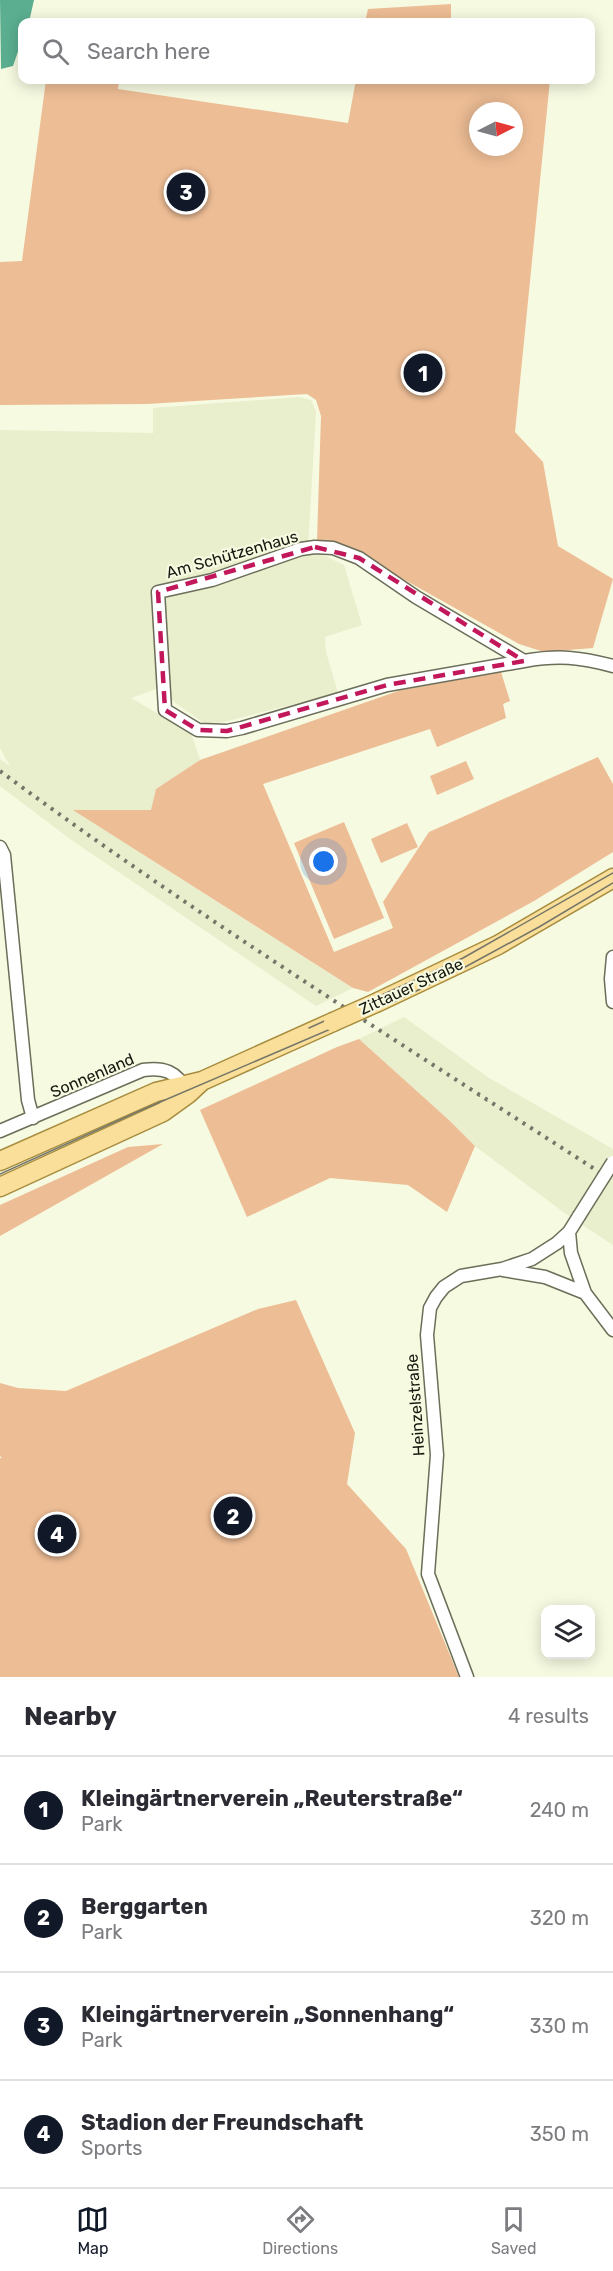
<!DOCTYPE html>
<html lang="en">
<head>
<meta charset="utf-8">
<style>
	body { margin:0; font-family:Rubik,sans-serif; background:#f7f7f7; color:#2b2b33 }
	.controls { position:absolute; right:18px; bottom:18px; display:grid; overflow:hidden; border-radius:12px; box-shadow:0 3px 15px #0003 }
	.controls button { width:54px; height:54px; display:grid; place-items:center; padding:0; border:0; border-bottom:2px solid #e1e1e2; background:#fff; color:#2b2b33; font:30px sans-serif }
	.compass { position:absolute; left:469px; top:102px; width:54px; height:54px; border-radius:50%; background:#fff; box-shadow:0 3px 15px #0003; rotate:84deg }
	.you { position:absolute; left:324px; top:862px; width:21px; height:21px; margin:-15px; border:4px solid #fff; border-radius:50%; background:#1a73e8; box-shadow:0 0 0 9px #1a73e833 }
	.badge { display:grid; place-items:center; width:39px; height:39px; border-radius:50%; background:#111827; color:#fff; font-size:20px; font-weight:700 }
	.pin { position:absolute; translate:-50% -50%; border:3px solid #fff; box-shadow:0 2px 6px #0006 }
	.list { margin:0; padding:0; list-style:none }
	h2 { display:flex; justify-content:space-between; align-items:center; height:78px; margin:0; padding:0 24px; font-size:26px }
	h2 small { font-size:20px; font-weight:400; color:#7c7c81 }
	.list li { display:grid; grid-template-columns:39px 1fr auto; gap:18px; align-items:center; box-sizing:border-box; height:108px; padding:0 24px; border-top:2px solid #e1e1e2 }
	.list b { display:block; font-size:22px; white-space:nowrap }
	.list p { margin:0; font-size:20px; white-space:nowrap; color:#7c7c81 }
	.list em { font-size:20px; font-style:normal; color:#7c7c81 }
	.icon { flex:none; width:33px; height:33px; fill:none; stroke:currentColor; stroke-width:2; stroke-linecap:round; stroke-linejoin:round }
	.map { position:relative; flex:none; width:613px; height:1677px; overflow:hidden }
	.search { position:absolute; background:#fff; box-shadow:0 3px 15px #0003; left:18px; right:18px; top:18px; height:66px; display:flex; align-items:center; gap:15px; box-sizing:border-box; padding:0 21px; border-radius:12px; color:#7c7c81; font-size:22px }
	.sheet { height:510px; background:#fff }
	nav { display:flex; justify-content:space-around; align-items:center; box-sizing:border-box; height:84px; border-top:2px solid #e1e1e2; background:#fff; font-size:16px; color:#7c7c81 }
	nav a { display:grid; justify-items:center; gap:3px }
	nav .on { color:#111827 }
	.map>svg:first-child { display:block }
	.built { fill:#e9eecd }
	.green { fill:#edbd95; fill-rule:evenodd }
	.water { fill:#5baf90 }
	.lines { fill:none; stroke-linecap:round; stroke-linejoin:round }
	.street-casing { stroke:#6b6e58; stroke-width:15 }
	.primary-casing { stroke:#a88c3e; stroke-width:21 }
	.street { stroke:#fff; stroke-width:12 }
	.primary { stroke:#fadf9b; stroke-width:18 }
	.tram { stroke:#747667; stroke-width:1.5 }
	.rail { stroke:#747667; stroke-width:4; stroke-dasharray:3 6; stroke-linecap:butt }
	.street-bridge-casing { stroke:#6b6e58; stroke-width:15; stroke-linecap:butt }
	.primary-bridge-casing { stroke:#a88c3e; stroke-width:21; stroke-linecap:butt }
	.street-bridge { stroke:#fff; stroke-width:12 }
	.primary-bridge { stroke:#fadf9b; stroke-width:18 }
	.marked { fill:none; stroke:#c2185b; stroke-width:4.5; stroke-dasharray:12 8; stroke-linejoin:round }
	.labels { text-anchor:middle; stroke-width:4.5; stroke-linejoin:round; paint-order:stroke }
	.street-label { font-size:16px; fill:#17180f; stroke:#f6fae1 }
</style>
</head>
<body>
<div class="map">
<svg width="613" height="1677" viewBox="0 0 613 1677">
	<rect width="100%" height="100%" fill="#f6fae1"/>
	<path class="built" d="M299,397L311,400L316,411L308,548L344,565L362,625L325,637L326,652L338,693L208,726L156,689L131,698L191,733L200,760L156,789L142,854L353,988L316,1006L70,839L0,786V759L10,766L0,748V430L153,433V408Z
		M404,1017L489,1078L613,1149V1245L566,1214L475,1146L450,1121L359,1039Z"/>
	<path class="green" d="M451,4V22H365L368,9Z
		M46,80H119L118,89L348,123L356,80H550L515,432L543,462L558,546L613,579L593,648L544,652L519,644L355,552L334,543L317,541L321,416L316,400L307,394L147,404L0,405V262L22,261ZM478,111H514V147H478Z
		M501,672L510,701L503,704L506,718L437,747L430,729L263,784L334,952L393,928L383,902L429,832L598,757L613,784V852L534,901L368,992L353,988L73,810H151L156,789L200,760L401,690Z
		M466,761L474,779L437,795L430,776Z
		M344,822L384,918L334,939L294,843Z
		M407,823L418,847L381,863L371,839Z
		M359,1039L450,1121L475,1146L447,1212L408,1185L330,1178L247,1217L200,1110L337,1047Z
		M163,1144L0,1236V1205L128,1147Z
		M296,1300L355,1433L347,1484L406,1549L459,1677H0V1458H2L0,1456V1383L18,1388L66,1391L258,1309Z"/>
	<path class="water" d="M0,0H34L29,22H22V40L13,66L1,69Z"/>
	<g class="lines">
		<g class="street-casing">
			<path id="street" d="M524,661L387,685L242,728L227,731L198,730L165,710L158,592L212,580L301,549L315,547L333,548L359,558L416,597L524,661C559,655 579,657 613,666
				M0,847L4,855L28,1100L33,1118
				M613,957L611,979L613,1002
				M0,1131L143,1070C163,1067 177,1071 186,1091
				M569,1232L571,1253L585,1293L613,1330
				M503,1270L545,1277L585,1293
				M467,1677L428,1574L437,1455L427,1335L430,1308L436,1297L444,1287L461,1276L502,1269L532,1259L557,1243L569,1232L579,1216"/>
		</g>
		<g class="primary-casing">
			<path id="primary" d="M378,1002L498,945L613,878
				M0,1161L156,1092L202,1081L333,1022
				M0,1187L163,1112L188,1094L202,1081"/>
		</g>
		<use href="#street" class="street"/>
		<use href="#primary" class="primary"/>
		<path class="tram" d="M309,1028L463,958L613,873
			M0,1174L137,1112L396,1001L467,966L539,927L613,883"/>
		<path class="rail" d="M0,771C197,917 407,1047 613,1181"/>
		<g class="street-bridge-casing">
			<path id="street-bridge" d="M579,1216L613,1162"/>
		</g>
		<g class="primary-bridge-casing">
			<path id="primary-bridge" d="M333,1022L378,1002"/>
		</g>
		<use href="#street-bridge" class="street-bridge"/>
		<use href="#primary-bridge" class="primary-bridge"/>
	</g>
	<path class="marked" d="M315,547L359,558L524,661L387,685L227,731L198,730L165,710L158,592Z"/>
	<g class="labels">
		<g class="street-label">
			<text transform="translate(232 554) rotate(-16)" y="6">Am Schützenhaus</text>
			<text transform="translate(411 986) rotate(-25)" y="6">Zittauer Straße</text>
			<text transform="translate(92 1075) rotate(-23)" y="6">Sonnenland</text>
			<text transform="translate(415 1405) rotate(-94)" y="6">Heinzelstraße</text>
		</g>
	</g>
</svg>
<div class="controls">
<button><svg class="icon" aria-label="layers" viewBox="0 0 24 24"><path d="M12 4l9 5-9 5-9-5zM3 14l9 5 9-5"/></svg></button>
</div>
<svg class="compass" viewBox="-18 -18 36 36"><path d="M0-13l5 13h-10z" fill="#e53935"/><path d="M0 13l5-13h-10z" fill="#7c7c81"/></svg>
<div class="you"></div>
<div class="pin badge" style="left:423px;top:373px">1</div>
<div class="pin badge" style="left:233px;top:1516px">2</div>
<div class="pin badge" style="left:186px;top:192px">3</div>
<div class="pin badge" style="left:57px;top:1534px">4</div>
<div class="search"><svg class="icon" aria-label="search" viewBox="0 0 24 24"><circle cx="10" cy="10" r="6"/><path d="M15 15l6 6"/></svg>Search here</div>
</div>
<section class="sheet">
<h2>Nearby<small>4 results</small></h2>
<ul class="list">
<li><span class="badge">1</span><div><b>Kleingärtnerverein „Reuterstraße“</b><p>Park</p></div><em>240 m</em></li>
<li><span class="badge">2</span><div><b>Berggarten</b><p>Park</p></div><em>320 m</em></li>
<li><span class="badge">3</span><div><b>Kleingärtnerverein „Sonnenhang“</b><p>Park</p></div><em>330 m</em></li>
<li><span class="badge">4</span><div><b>Stadion der Freundschaft</b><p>Sports</p></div><em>350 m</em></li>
</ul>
</section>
<nav>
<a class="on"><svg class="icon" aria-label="map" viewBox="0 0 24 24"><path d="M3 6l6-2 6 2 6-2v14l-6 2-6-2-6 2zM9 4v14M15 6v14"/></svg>Map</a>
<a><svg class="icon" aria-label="directions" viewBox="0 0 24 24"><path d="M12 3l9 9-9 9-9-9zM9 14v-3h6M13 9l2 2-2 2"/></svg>Directions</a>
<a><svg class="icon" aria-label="saved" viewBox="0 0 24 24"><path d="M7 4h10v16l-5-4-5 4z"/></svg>Saved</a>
</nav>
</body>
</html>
